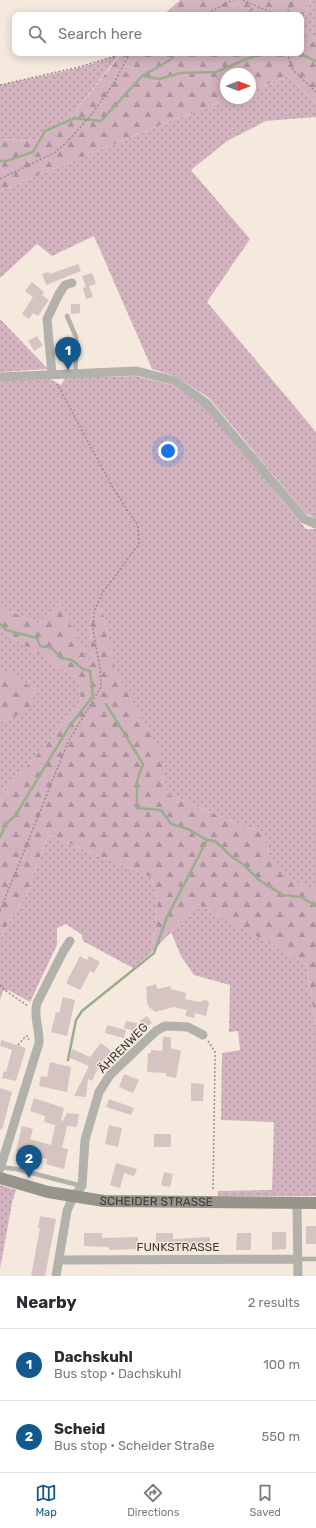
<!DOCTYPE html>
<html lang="en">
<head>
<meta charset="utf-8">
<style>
	body { margin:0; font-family:Rubik,sans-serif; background:#f2f2f3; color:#2b2b33 }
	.compass { position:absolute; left:220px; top:68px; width:36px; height:36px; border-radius:50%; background:#fff; box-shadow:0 2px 10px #0003; rotate:90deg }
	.you { position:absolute; left:168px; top:451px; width:14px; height:14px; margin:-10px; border:3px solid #fff; border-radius:50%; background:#1a73e8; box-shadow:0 0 0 6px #1a73e833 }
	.badge { display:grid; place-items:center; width:26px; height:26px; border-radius:50%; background:#125a8e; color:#fff; font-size:13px; font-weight:700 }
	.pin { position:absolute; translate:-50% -33px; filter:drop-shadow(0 1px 2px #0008) }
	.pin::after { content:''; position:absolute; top:21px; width:14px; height:12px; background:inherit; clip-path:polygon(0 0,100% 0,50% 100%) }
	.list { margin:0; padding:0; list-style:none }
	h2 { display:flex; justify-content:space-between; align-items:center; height:52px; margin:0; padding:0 16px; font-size:17px }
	h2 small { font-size:13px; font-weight:400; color:#7c7c81 }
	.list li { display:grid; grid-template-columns:26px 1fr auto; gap:12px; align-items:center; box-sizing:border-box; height:72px; padding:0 16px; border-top:1px solid #e1e1e2 }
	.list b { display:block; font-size:15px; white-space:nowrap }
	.list p { margin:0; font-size:13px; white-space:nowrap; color:#7c7c81 }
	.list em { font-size:13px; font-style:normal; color:#7c7c81 }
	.icon { flex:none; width:22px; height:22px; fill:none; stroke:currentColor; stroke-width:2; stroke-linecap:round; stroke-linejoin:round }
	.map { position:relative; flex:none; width:316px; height:1276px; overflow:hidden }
	.search { position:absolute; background:#fff; box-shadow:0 2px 10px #0003; left:12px; right:12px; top:12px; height:44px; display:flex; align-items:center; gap:10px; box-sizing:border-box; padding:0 14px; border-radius:8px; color:#7c7c81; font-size:15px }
	.sheet { height:196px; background:#fff }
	nav { display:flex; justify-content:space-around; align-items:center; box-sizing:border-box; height:56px; border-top:1px solid #e1e1e2; background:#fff; font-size:11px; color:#7c7c81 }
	nav a { display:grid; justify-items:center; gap:2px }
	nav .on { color:#125a8e }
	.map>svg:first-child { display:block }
	.grass { fill:url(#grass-dots) }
	.forest { fill:url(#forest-firs) }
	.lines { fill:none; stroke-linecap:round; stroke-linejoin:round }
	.stream { stroke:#9bae8b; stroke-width:2.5 }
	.building { fill:#d5c4c2 }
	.path { stroke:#968e86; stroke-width:1.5; stroke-dasharray:2 2; stroke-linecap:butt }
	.service { stroke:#b2b1ab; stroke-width:4.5 }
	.minor { stroke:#b2b1ab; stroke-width:9 }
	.secondary { stroke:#97948b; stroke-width:12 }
	.labels { text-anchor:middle; stroke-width:3; stroke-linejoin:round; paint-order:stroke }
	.street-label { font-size:12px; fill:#3f3a36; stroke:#f5e9de }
</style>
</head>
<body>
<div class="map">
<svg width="316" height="1276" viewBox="0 0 316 1276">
	<defs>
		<pattern id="grass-dots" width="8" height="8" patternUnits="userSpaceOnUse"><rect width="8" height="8" fill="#d3b3c0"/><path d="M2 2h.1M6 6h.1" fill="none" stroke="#ad939d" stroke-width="1.8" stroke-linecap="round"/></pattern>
		<pattern id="forest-firs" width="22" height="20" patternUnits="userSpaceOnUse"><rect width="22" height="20" fill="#d3b3c0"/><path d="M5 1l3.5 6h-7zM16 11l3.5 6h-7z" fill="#ad939d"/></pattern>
	</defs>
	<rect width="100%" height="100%" fill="#f5e9de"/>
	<path class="grass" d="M311,0H316V39L301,26Z
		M121,53L67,122L32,141L0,139V85C40,76 83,70 121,53Z
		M289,76L316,104V117L266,121L227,141L191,170L250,239L207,302L316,432V519L305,513L209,398L177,377L152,369L94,236L52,256L37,244L0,278V191L153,128L231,98H250V91Z
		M0,319L48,369L0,372Z
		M137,376L172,385L204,406L306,529H316V890L293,882L270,858L263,832L241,825L167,794L158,751L116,671L102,608L90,611L91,667L59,602L39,624L5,609L0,602V381L50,379L61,385L65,378Z
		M0,630L78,679L81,701L50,740L0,797V722L11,719L36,690L35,689L0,668Z
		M48,835L151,877L158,900L151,953L133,968L83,941L82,935L66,924L57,928V945L30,1002L8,990L3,991L0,1000V938L26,895Z
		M198,904L306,964L316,1028V1196H218V1191L272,1190L274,1122L221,1120L222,1053L240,1050L238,1031L229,1032L230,985L194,975L181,956L171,932Z
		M0,1185L16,1190L12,1203L0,1269Z"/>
	<path class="forest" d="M180,0H311L301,25V15H163Z
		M301,26L316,39V104L289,76L250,91V74H226V98H231L153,128L0,191V139L32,141L67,122L122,53H301Z
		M0,602L5,609L39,624L59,602L91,666L90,610L102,608L116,671L159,751L167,794L241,825L263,832L270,858L296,882L316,889V1028L306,964L198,904L151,953L158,900L151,877L48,835L26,895L0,938V797L50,740L81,701L78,679L0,630Z
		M0,668L35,689L36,690L32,705L11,719L0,722Z"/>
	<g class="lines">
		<path class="stream" d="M247,15L252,9
			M298,53L316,61
			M142,76L170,60L176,53
			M0,161H6L33,152L45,131L75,118L101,121L142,76L159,79L181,73L216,72L261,53
			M0,624L6,630L37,638L40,646L52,648L61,658L72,660L83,669L90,671
			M106,704L143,764L137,781V808L161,810L171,824L188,829L207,840L215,841L231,856L243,864L259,880L283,895L301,897L311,903L316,904
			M0,837L6,824L15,816L69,727L93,696L90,671
			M68,1060L76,1020L82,1011L154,953L167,917L207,840"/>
	</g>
	<path class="building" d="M78,264L81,271L46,285L42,274L49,272L50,274Z
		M92,273L96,284L87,287L89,286L93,297L86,299L83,288L86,287L82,276Z
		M32,282L44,292L42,295L49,300L38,316L33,313L29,319L22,314L33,297L25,291Z
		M71,304H80V313L71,314Z
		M37,336L43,346L34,351L28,341Z
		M80,956L87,960L89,956L100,962L94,973L90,971L81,989H78L66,983Z
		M156,984L158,989L170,986L171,989L186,993L185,999L200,1002L204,1000L208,1001L209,1003L206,1016L195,1013L194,1018L185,1016L187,1010L174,1007L155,1012L148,1006L146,994L147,993L146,987Z
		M63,997L75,1000L67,1036L51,1032L56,1012L59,1013Z
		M147,1016L152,1023L144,1028L140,1021Z
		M126,1021L137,1023L134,1031L124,1028Z
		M107,1025L126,1030L124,1038L105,1033Z
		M163,1037H171V1048L181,1051L176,1078L166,1076V1073L147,1072L148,1053H151V1050L162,1051Z
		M1,1040L26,1048L16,1081L2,1078L4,1071L6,1072L12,1050L0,1046Z
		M101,1043L111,1051L99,1066L92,1081L88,1079L86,1097L74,1096L89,1066L70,1058L72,1049L90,1057Z
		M50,1062L71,1067L67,1092L39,1086L41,1076L47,1077Z
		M124,1074L139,1080L133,1093L119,1087Z
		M191,1083L204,1084L203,1101H191Z
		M0,1088L12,1092L2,1130L0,1129Z
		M34,1098L64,1108L61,1120L63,1121L67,1113L79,1114L77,1127L67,1126L62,1148L68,1149L64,1169L46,1164L47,1159L16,1151L22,1126L33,1129L30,1139L51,1145L55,1125L44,1122L45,1116L30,1111Z
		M109,1099L134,1108L131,1115L106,1107Z
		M109,1125L122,1128L118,1147L105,1144Z
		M154,1134H171V1147H154Z
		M116,1163L137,1169L134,1176L124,1173L120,1188L110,1185Z
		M164,1172L173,1174L170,1187L161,1185Z
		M40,1216L56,1219L45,1276H31L40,1228H38Z
		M306,1226H316V1244H306Z
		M272,1232H286V1249L272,1250Z
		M84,1233H102V1238L138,1237V1249L109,1250V1247L84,1246Z
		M156,1233H173V1239L210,1237V1248L185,1250V1248L156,1247Z
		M237,1233H251V1250H236Z"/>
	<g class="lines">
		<path class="path" d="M243,0L277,15
			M204,15L233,0
			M286,15L293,0
			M287,53L293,70L316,92
			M0,85L79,67L125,53
			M0,179L54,153L67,142L92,114L114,83L130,53
			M0,911L68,742L101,687L100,668L93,630L94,612L101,595L139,544L138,526L113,488L57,384
			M0,985L6,991L28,1006
			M208,1041L215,1052V1062L213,1191
			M18,1045L26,1036H27L29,1040"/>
		<path class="service" d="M67,316L76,337L77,348L75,374
			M0,1167L16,1169L82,1186
			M298,1259H316"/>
		<path class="minor" d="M52,374L47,319L59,294L65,285L72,283
			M0,377L137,371L175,381L206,403L304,519L316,524
			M0,1169L39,1043C40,1029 33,1017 37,1003L64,950L70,941
			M297,1203L298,1276
			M59,1260L297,1259
			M56,1276L67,1211L73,1197L82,1186L85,1140L99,1092L110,1075L156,1031L165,1026L188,1027L203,1035"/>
		<path class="secondary" id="s1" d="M0,1178L48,1192L104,1201L316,1203"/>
	</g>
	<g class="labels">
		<g class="street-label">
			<text transform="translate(123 1048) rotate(-45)" y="4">ÄHRENWEG</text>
			<text dy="4" stroke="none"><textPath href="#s1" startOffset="159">SCHEIDER STRASSE</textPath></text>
			<text x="178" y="1251">FUNKSTRASSE</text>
		</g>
	</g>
</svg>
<svg class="compass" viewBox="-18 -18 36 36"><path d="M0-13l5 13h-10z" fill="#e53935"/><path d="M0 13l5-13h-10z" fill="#7c7c81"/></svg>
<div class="you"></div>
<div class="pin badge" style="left:68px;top:370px">1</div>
<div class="pin badge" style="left:29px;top:1178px">2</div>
<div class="search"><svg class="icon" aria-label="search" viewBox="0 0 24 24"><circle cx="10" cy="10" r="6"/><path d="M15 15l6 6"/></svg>Search here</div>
</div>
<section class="sheet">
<h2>Nearby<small>2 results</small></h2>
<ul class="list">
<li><span class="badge">1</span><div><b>Dachskuhl</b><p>Bus stop · Dachskuhl</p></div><em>100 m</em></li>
<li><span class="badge">2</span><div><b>Scheid</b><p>Bus stop · Scheider Straße</p></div><em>550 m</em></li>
</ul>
</section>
<nav>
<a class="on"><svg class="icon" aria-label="map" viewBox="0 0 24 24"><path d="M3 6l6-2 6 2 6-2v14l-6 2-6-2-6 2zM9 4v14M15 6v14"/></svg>Map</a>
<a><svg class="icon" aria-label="directions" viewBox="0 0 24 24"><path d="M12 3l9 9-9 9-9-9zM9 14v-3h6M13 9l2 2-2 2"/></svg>Directions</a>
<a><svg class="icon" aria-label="saved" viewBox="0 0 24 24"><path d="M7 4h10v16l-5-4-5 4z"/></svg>Saved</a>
</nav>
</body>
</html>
